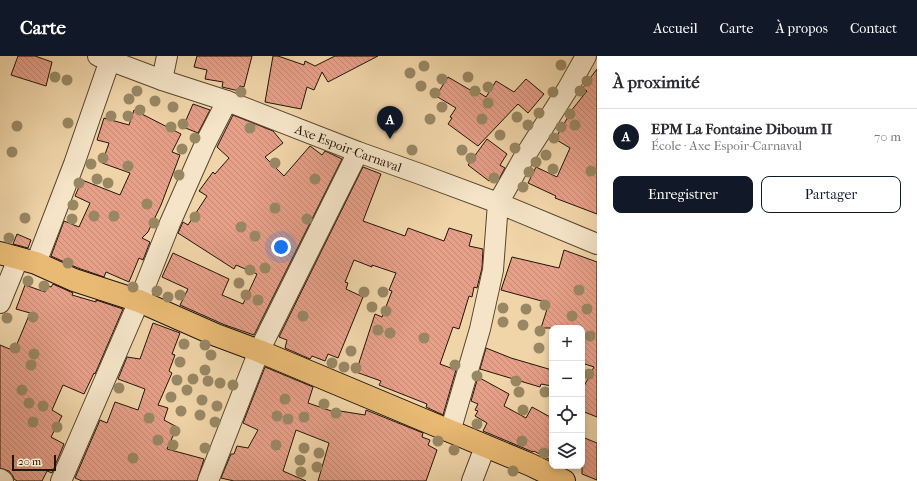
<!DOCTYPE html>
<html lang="fr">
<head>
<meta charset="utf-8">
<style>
	body { margin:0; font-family:"IM FELL French Canon",serif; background:#f7f7f7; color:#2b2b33 }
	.controls { position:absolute; right:12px; bottom:12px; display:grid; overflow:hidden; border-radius:8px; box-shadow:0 2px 6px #0003 }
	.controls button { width:36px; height:36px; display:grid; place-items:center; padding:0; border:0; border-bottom:1px solid #e1e1e2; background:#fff; color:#2b2b33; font:20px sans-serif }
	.scale { position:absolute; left:12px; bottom:10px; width:44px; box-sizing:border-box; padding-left:4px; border:2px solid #231506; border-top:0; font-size:11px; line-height:14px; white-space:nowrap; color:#231506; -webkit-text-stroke:3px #f5e4c7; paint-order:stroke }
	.you { position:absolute; left:281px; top:191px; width:14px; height:14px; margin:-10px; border:3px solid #fff; border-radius:50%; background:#1a73e8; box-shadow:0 0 0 6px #1a73e833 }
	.badge { display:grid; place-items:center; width:26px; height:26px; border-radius:50%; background:#111827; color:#fff; font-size:13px; font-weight:700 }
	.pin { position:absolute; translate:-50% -33px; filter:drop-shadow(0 1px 2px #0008) }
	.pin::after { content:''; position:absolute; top:21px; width:14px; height:12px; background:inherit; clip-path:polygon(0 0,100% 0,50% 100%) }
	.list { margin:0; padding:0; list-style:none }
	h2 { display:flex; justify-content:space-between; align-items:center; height:52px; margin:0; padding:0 16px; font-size:17px }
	h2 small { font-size:13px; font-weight:400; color:#7c7c81 }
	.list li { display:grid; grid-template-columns:26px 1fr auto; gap:12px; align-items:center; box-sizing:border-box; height:56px; padding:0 16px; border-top:1px solid #e1e1e2 }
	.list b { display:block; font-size:15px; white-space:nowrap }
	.list p { margin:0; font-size:13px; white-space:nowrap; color:#7c7c81 }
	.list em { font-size:13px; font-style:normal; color:#7c7c81 }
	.actions { display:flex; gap:8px; padding:12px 16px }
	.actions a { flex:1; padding:9px 0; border:1px solid #111827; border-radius:8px; text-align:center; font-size:14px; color:#111827 }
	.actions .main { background:#111827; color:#fff }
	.icon { flex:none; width:22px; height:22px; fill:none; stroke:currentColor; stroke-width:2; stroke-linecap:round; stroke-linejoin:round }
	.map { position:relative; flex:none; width:597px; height:425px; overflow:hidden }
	header { display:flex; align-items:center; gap:24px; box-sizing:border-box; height:56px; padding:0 20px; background:#111827; color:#fff }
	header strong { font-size:19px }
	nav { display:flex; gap:22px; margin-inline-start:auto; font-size:14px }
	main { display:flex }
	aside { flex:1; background:#fff }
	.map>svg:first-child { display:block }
	.building { fill:url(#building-back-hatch); stroke:#231506 }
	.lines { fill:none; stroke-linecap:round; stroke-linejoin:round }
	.minor-casing { stroke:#56452f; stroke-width:22 }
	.major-casing { stroke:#231506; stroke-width:24 }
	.minor { stroke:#f5e4c7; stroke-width:20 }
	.major { stroke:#e8ba74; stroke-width:22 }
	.tree { fill:#998764 }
	.labels { text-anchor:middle; stroke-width:3; stroke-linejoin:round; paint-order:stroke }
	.street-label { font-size:13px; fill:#231506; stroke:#f5e4c7 }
</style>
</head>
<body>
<header>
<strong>Carte</strong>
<nav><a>Accueil</a><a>Carte</a><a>À propos</a><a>Contact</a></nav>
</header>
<main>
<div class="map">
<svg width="597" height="425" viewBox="0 0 597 425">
	<defs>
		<pattern id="building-back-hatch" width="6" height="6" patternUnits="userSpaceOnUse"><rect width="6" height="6" fill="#e69f89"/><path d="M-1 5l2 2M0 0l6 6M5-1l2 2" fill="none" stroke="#c58875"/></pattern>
	</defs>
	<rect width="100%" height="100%" fill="#f0d5a9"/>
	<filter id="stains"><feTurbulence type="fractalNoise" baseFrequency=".005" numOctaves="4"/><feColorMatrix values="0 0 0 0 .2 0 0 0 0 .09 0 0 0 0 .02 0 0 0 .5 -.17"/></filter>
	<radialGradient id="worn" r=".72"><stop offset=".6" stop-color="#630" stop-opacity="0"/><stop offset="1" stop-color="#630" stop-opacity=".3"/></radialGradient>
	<path class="building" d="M18,0H35L52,6L46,30L11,19Z
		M197,0H252L244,31L240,30L239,35L222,31L223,26L205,23L207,14L194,11Z
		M273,0H278L304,9L305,5L315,10L335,0H378L328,26L322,16L314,34L307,31L301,53L265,46Z
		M597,13V158L555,142L556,140L528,127L536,111L557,121L570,92L555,83L568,61L567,60L587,35L582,33Z
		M448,21L477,38L478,36L486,41L496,25L514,36L526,23L544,38L528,57L518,48L478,90L448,68L452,62L450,61L456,52L436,40Z
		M193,48L210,54L198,77L183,71Z
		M134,54L181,78L172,96L180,99L161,149L148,176L142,182L150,186L143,204L139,202L129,226L106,216L104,221L78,212L51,200L64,165L79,171L90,147L75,140L82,124L120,139L130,117L102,107L109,87L97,84L104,62L129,69Z
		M233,59L273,75L283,87L265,101L284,120L310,90L322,99L325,95L342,103L254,279L225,269L180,249L188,233L162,221L173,197L229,223L222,239L243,248L257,218L236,209L234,213L178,177L183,166L188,169L207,140L199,135L213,116L215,118L229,102L217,91Z
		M487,83L507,98L500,109L505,112L499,123L492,120L489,125L468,109Z
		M363,111L381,118L363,165L405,180L408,172L444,185L449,172L472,179L469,190L483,193L482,212L477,232L474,231L472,241L469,240L459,273L453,271L440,308L456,314L443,359L426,351L427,348L379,329L381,325L356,316L375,258L382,261L392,235L389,234L396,217L372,209V211L354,204L345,226L348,227L346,233L363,241L338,302L328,298L325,305L312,300L310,303L285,292L287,284L279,281Z
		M17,178L31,184L28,192L13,188Z
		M564,194L597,206V361L582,355V334L594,311L582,307V272H541L549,247L501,234L512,201L559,212Z
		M53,228L73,237L72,239L96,246V244L123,253L95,318L94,317L84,338L63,329L52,354L62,360L51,381L64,388L52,417L47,415L42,425H17L14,423L13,420L9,415L0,412V289L12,294L15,287L17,288L30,257L16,253L25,229L45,236L48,230L51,231Z
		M153,267L180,277L172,298L175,299L169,315L172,317L158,349L168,352L164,364L177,371L167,393L204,403L197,425H82L75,422L100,364L107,367L115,346L138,354L145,333L118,323L127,301L140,303Z
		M486,292L511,302L552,314V330L541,328L540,331L480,313Z
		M265,311L313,331L308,347L340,358V355L365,359L366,354L423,377L422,381L430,384L428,389L437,394L426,425H318L329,387L296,374L283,415L306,425H234L221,422L231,398H234L237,390L248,392L258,374L243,367Z
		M478,321L509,338L504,350L526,362L532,351L552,362V405L534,395L533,396L483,375L487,367L475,360L478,355L475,354L478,348L471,345Z
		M582,381L597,387V424L582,418Z"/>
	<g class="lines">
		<g class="minor-casing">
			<g id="minor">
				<path id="s1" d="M98,0L162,24L227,45L358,96L420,118L498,147L597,188"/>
				<path d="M162,24L167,0"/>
				<path d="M36,207L74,108L110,4"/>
				<path d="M0,247L18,203"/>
				<path d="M450,376L480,273L493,214L498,147L523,103L567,34L586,0"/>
				<path d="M0,423L3,425"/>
				<path d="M61,425L139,245L170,167L205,88L227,45"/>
				<path d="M208,425L259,295L358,96"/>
				<path d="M472,425L485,391"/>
			</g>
		</g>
		<g class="major-casing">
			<path id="major" d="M0,197L36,207L74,224L139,245L216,279L259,295L531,409L564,425"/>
		</g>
		<use href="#minor" class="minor"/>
		<use href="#major" class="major"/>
	</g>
	<g class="tree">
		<circle cx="561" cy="9" r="5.5"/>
		<circle cx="424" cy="10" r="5.5"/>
		<circle cx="410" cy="17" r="5.5"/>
		<circle cx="55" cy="21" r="5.5"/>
		<circle cx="468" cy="21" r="5.5"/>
		<circle cx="442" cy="23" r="5.5"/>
		<circle cx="67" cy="24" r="5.5"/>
		<circle cx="587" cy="25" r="5.5"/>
		<circle cx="421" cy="30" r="5.5"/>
		<circle cx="488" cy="31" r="5.5"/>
		<circle cx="137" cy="35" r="5.5"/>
		<circle cx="475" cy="35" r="5.5"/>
		<circle cx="580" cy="35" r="5.5"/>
		<circle cx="241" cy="36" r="5.5"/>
		<circle cx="553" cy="36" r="5.5"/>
		<circle cx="435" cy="37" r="5.5"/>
		<circle cx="129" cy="43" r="5.5"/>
		<circle cx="155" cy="45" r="5.5"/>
		<circle cx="488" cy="47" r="5.5"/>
		<circle cx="173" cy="51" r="5.5"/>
		<circle cx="442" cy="51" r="5.5"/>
		<circle cx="140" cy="54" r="5.5"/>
		<circle cx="539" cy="57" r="5.5"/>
		<circle cx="570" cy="58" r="5.5"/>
		<circle cx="111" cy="60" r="5.5"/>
		<circle cx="128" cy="60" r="5.5"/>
		<circle cx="517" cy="61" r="5.5"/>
		<circle cx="430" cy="63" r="5.5"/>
		<circle cx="482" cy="63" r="5.5"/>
		<circle cx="68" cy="67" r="5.5"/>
		<circle cx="183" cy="68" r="5.5"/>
		<circle cx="528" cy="69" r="5.5"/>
		<circle cx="575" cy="69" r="5.5"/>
		<circle cx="17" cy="70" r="5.5"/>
		<circle cx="171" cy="71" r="5.5"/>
		<circle cx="561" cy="71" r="5.5"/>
		<circle cx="250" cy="72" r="5.5"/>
		<circle cx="393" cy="72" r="5.5"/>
		<circle cx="500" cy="79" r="5.5"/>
		<circle cx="195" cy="82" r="5.5"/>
		<circle cx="554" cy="82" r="5.5"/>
		<circle cx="515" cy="92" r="5.5"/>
		<circle cx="182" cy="93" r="5.5"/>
		<circle cx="412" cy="94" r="5.5"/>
		<circle cx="462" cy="94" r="5.5"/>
		<circle cx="12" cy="96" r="5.5"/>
		<circle cx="546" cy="99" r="5.5"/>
		<circle cx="103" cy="102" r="5.5"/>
		<circle cx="471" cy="102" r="5.5"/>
		<circle cx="536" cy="106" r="5.5"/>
		<circle cx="275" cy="107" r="5.5"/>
		<circle cx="91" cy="108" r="5.5"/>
		<circle cx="128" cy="110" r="5.5"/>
		<circle cx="553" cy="113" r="5.5"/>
		<circle cx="591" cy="115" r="5.5"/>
		<circle cx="529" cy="116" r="5.5"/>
		<circle cx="179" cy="119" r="5.5"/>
		<circle cx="494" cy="122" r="5.5"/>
		<circle cx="97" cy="123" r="5.5"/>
		<circle cx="315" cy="123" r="5.5"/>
		<circle cx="79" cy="127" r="5.5"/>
		<circle cx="108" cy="127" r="5.5"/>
		<circle cx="523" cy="131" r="5.5"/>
		<circle cx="147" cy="148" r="5.5"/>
		<circle cx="73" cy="149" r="5.5"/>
		<circle cx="275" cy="152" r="5.5"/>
		<circle cx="94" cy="160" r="5.5"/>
		<circle cx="114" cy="160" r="5.5"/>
		<circle cx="195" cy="161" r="5.5"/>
		<circle cx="25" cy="162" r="5.5"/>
		<circle cx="72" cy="163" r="5.5"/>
		<circle cx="307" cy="163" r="5.5"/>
		<circle cx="154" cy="167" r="5.5"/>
		<circle cx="241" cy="171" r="5.5"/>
		<circle cx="255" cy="180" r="5.5"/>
		<circle cx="9" cy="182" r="5.5"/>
		<circle cx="68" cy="207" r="5.5"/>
		<circle cx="265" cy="212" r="5.5"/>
		<circle cx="250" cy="214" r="5.5"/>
		<circle cx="28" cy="225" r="5.5"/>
		<circle cx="239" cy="227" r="5.5"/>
		<circle cx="44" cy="230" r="5.5"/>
		<circle cx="133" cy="231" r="5.5"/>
		<circle cx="579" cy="234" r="5.5"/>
		<circle cx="157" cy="235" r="5.5"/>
		<circle cx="364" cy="236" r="5.5"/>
		<circle cx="383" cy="236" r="5.5"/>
		<circle cx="180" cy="239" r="5.5"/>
		<circle cx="246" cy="239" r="5.5"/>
		<circle cx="168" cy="241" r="5.5"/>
		<circle cx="258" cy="244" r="5.5"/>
		<circle cx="545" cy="249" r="5.5"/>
		<circle cx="372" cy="251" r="5.5"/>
		<circle cx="503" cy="252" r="5.5"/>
		<circle cx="526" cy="253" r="5.5"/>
		<circle cx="587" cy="253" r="5.5"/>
		<circle cx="386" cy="255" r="5.5"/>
		<circle cx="303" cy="260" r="5.5"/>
		<circle cx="572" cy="260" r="5.5"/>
		<circle cx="33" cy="261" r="5.5"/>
		<circle cx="7" cy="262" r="5.5"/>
		<circle cx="503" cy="266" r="5.5"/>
		<circle cx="523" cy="269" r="5.5"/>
		<circle cx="378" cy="274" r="5.5"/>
		<circle cx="540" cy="275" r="5.5"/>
		<circle cx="390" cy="277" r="5.5"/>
		<circle cx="590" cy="280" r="5.5"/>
		<circle cx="424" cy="282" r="5.5"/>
		<circle cx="184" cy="288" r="5.5"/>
		<circle cx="205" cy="289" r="5.5"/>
		<circle cx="15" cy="292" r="5.5"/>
		<circle cx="539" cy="292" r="5.5"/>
		<circle cx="351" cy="295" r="5.5"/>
		<circle cx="34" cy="298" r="5.5"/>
		<circle cx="211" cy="299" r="5.5"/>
		<circle cx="180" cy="306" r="5.5"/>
		<circle cx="332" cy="307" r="5.5"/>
		<circle cx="31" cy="309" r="5.5"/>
		<circle cx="455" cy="309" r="5.5"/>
		<circle cx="344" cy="311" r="5.5"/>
		<circle cx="356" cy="312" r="5.5"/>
		<circle cx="205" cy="314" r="5.5"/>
		<circle cx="589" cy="318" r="5.5"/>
		<circle cx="477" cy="320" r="5.5"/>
		<circle cx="193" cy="323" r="5.5"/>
		<circle cx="177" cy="324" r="5.5"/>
		<circle cx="208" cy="325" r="5.5"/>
		<circle cx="516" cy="325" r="5.5"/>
		<circle cx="220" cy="327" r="5.5"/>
		<circle cx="233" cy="329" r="5.5"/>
		<circle cx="119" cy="332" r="5.5"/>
		<circle cx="22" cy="334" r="5.5"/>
		<circle cx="187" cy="334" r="5.5"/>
		<circle cx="519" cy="336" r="5.5"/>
		<circle cx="545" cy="336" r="5.5"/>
		<circle cx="171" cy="341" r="5.5"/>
		<circle cx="285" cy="343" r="5.5"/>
		<circle cx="202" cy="344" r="5.5"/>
		<circle cx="29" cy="347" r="5.5"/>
		<circle cx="324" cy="348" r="5.5"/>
		<circle cx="43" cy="350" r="5.5"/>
		<circle cx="217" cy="350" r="5.5"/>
		<circle cx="523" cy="354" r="5.5"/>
		<circle cx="181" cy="355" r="5.5"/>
		<circle cx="336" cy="357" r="5.5"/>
		<circle cx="200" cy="359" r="5.5"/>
		<circle cx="277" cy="360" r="5.5"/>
		<circle cx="304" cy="361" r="5.5"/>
		<circle cx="149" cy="362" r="5.5"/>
		<circle cx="288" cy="363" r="5.5"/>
		<circle cx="33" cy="366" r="5.5"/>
		<circle cx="215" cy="366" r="5.5"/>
		<circle cx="477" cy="368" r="5.5"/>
		<circle cx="57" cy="371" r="5.5"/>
		<circle cx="175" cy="375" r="5.5"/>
		<circle cx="158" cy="384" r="5.5"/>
		<circle cx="438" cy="385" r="5.5"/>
		<circle cx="522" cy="385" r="5.5"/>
		<circle cx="173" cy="389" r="5.5"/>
		<circle cx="276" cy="389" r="5.5"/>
		<circle cx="205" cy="392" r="5.5"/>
		<circle cx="304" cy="392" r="5.5"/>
		<circle cx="454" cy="394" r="5.5"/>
		<circle cx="319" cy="397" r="5.5"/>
		<circle cx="544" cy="397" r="5.5"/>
		<circle cx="133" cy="402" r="5.5"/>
		<circle cx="300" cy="404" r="5.5"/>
		<circle cx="317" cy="411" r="5.5"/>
		<circle cx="513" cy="415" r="5.5"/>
		<circle cx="301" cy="416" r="5.5"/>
	</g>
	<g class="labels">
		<g class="street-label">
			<text dy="5" stroke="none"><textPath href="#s1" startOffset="267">Axe Espoir-Carnaval</textPath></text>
		</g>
	</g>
	<rect width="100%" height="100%" filter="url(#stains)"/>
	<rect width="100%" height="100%" fill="url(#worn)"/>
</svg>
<div class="controls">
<button>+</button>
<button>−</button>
<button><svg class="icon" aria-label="locate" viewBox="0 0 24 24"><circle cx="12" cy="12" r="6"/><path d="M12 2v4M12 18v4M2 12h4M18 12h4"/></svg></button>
<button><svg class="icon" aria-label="layers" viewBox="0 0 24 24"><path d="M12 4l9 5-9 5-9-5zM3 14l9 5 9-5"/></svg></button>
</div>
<div class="scale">20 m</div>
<div class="you"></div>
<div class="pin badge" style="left:390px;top:83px">A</div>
</div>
<aside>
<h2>À proximité<small></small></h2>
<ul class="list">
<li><span class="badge">A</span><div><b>EPM La Fontaine Diboum II</b><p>École · Axe Espoir-Carnaval</p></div><em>70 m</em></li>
</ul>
<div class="actions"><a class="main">Enregistrer</a><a>Partager</a></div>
</aside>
</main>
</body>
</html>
